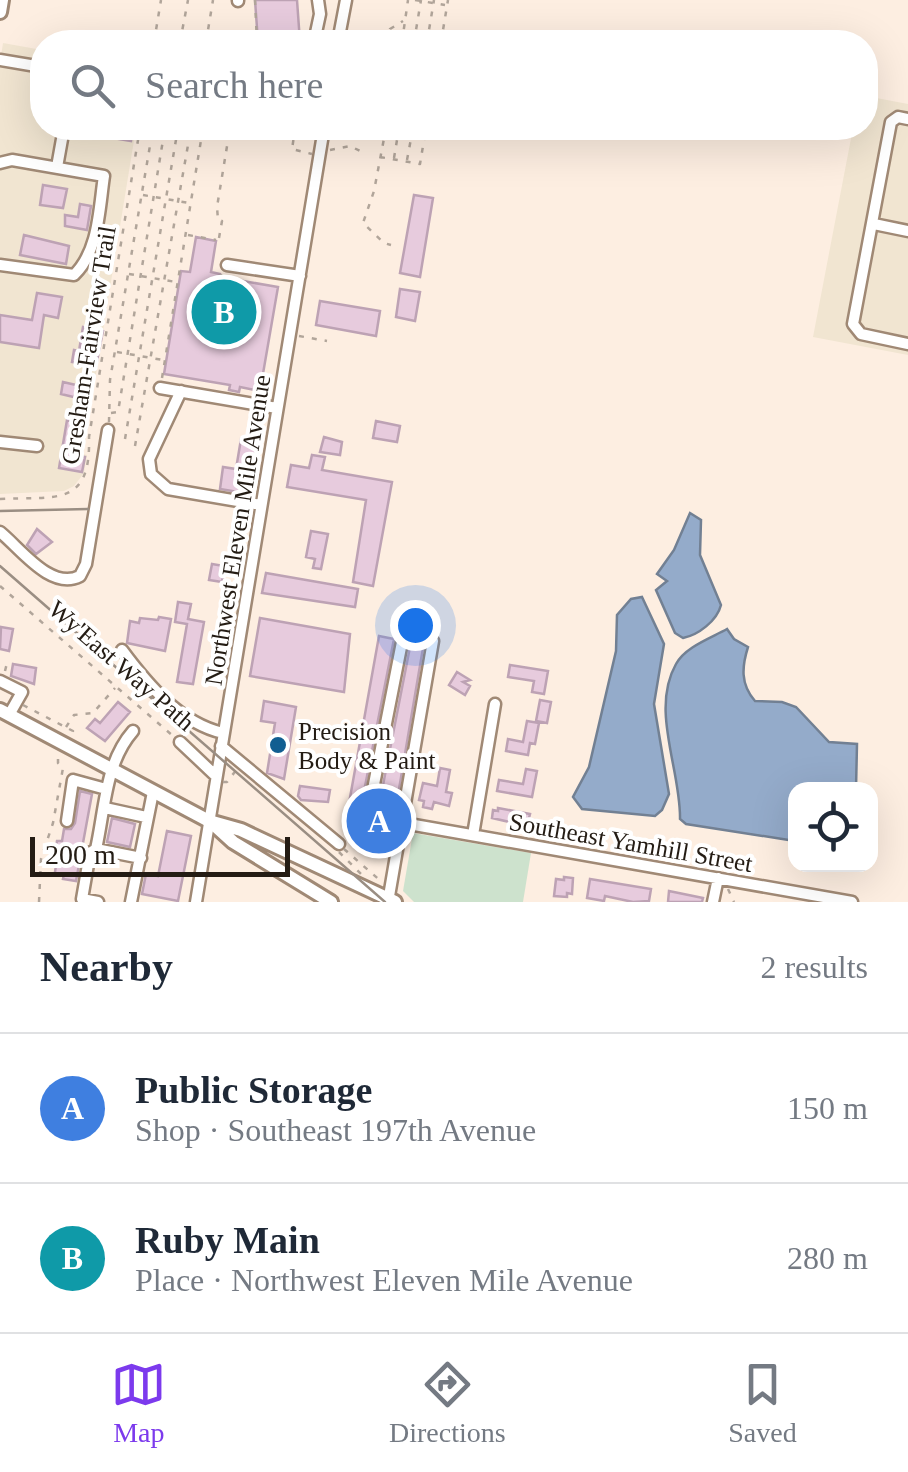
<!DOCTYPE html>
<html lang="en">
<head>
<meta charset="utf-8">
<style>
	body { margin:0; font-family:"Times New Roman",serif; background:#f6f6f7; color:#1f2937 }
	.controls { position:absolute; right:30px; bottom:30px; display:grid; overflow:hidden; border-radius:20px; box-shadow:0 10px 40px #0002 }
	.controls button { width:90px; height:90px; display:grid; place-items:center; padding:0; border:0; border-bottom:2px solid #e0e1e3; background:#fff; color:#1f2937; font:50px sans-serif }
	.scale { position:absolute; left:30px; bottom:25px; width:260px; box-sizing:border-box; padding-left:10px; border:5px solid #241c14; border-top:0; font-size:28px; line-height:35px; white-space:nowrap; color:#241c14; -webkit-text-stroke:8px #fff; paint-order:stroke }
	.you { position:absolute; left:415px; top:625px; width:35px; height:35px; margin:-25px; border:8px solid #fff; border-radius:50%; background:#1a73e8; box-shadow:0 0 0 15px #1a73e833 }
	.badge { display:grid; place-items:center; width:65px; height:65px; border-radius:50%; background:#7c3aed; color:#fff; font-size:32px; font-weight:700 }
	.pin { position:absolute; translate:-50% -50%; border:5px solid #fff; box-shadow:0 2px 10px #0006 }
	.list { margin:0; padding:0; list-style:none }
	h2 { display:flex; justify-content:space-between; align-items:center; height:130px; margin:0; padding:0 40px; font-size:42px }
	h2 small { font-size:32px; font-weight:400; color:#747a83 }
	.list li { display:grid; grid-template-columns:65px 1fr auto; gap:30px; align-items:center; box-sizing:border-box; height:150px; padding:0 40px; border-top:2px solid #e0e1e3 }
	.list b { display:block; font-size:38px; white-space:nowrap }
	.list p { margin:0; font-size:32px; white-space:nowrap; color:#747a83 }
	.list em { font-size:32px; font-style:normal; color:#747a83 }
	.icon { flex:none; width:55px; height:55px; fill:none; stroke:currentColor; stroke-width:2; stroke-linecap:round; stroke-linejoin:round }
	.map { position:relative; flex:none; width:908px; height:902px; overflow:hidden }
	.search { position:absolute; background:#fff; box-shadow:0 10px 40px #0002; left:30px; right:30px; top:30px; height:110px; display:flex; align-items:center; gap:25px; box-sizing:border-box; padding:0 35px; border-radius:40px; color:#747a83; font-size:38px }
	.sheet { height:430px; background:#fff }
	nav { display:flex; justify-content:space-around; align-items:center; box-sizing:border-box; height:140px; border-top:2px solid #e0e1e3; background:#fff; font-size:28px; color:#747a83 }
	nav a { display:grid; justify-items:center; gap:5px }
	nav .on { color:#7c3aed }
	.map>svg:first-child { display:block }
	.industrial { fill:#f1e5d1 }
	.green { fill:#cde2cd }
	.water { fill:#94abca; stroke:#728093; stroke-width:2.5 }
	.building { fill:#e7cbdd; stroke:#bda2b4; stroke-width:2.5 }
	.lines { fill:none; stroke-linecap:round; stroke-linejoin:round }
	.minor-casing { stroke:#a08975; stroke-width:15 }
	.major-casing { stroke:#a08975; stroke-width:18 }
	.path { stroke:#b1a59a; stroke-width:2.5; stroke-dasharray:5 8; stroke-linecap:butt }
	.minor { stroke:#fff; stroke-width:10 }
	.major { stroke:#fff; stroke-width:12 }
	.tram { stroke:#9a8e83; stroke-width:2.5 }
	.poi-dot { fill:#115e91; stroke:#fff; stroke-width:4 }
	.labels { text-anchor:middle; stroke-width:8; stroke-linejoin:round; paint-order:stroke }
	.street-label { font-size:25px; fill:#241c14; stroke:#fff }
	.poi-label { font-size:25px; fill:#241c14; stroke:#fff; text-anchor:start }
</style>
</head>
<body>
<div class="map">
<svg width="908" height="902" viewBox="0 0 908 902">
	<rect width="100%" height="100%" fill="#fdeee1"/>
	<path class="industrial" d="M3,43L42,50V128H136L83,454L87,455L84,473L74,486L64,491L0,494V62Z
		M866,96L908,104V355L813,337L853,128H866Z"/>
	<path class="green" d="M413,833L531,853L523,902H414L403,891Z"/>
	<path class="water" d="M690,513L701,520L700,555L721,605C717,621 698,635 683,638L675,633L656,590L667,581L657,574L674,550Z
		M642,597L664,644L654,704L669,794L662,810L655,816L582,809L573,797L589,767L616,651L617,615L631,599Z
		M727,629L734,639L748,647C742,666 740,684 755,701L782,702L796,707L829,742L857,744L856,789H796L795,841L686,824L680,819C681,770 650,710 676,664C685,647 711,638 727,629Z"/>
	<path class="building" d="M255,0H297L300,42H258Z
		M96,128H133L131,141L95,135Z
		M43,185L67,189L63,208L40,205Z
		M414,195L433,198L420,277L400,273Z
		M80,204L91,206L87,230L65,226V215L78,217Z
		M24,235L69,246L66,264L20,255Z
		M196,237L216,241L211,272L220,274V277L278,287L260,391L240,387L239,392L229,390L230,385L164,374L181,271L190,272Z
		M400,289L420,292L415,321L396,317Z
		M37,293L62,297L58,318L44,315L39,348L0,342V315L32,320Z
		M320,301L380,311L376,336L316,325Z
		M83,327L103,331L96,366L72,362L74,350L79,351Z
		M63,382L89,388L86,400L61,394Z
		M67,420L81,423L78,442L82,443L80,456L85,457L82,472L59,468Z
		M376,421L400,426L397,442L373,438Z
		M324,437L342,442L340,455L320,452Z
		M241,439L257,442L252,470L247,469L244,493L220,489L223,467L236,469Z
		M312,455L325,457L322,470L392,482L373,586L353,582L366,500L287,487L291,465L309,468Z
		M37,529L52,542L36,554L27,545Z
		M311,531L328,534L321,569L313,568L315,559L306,557Z
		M212,564L224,566L222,582L209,580Z
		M266,573L358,589L355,607L262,593Z
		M178,602L191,604L188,619L204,622L193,684L177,682L187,624L175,622Z
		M159,617L171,619L165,651L127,643L130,621L139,623L140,618L158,620Z
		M260,618L350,634L344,692L250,676Z
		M1,627L13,629L9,651L0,649Z
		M379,636L394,639L358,822L346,820Z
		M410,647L423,648L397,801L390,799L385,827L375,826Z
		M13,664L36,668L34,684L11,676Z
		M510,665L548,671L544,694L532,692L534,681L508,677Z
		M457,672L470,680L463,682L470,686L465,695L449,685Z
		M540,700L551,702L547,723L536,721Z
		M264,701L296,707L284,779L267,773L275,723L261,721Z
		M118,702L130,712L105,741L87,728L95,719L100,723Z
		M527,721L539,723L535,744L530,743L528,755L506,751L508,739L523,742Z
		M440,768L450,770L446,792L452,793L449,806L434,802L432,809L423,807L424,801L419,800L423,783L437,786Z
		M526,769L537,771L532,797L497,791L499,780L523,784Z
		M300,786L330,790L328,802L301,800L298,796Z
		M80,791L92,794L76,881L63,879L64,874L55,872L57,859H54L57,841H62L64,829H71L75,823Z
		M498,808L530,814L527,826L492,818L493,810L498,811Z
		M112,818L135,824L130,847L107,842Z
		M167,831L191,836L178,901L142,894L146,874L158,876Z
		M564,877L573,878L572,894L567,893V897L554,896L556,879L564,880Z
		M590,879L651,889L649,901L633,902L605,896L604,901L587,898Z
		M669,891L703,898L702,902H668Z"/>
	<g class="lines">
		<g class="minor-casing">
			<path id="minor" d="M238,1V0
				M314,42L320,14L318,0
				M338,42L346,0
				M0,60L42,67
				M908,119L898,117L891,122L853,324L861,334L908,344
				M0,163L12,160L104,176C99,209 99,251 74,275L0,265
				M57,167L64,128
				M874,224L908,231
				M227,265L300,276
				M160,388L277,408
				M181,391L149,459L151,474L168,489L261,505
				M0,442L37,446
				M0,532C21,549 51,591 80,576L86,564L108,430
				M122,650C148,685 180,723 223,733
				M0,681L22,692L9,715
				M180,742L216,776
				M221,746L339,844
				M105,808L146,817
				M67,821L73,780L106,789
				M403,823L852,902
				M473,835L495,704
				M96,849L141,858
				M98,902L82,899L90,853L96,849C105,809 105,763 133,731
				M131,902L153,792
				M196,902L324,128
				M388,902L433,641L403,637L365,830L366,833L400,839
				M713,902L718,878"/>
		</g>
		<g class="major-casing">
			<path id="major" d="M0,12L2,0
				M0,710L209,821L241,830L395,902
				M211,822L233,842L331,902"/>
		</g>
		<path class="path" d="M255,0L257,42
			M415,0L445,5
			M243,33L256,32
			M154,42L161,0
			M180,42L188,0
			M206,42L213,0
			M388,42L390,29L403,21
			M402,42L408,0
			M414,42L421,0
			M427,42L434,0
			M441,42L448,0
			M293,128L295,130L292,149L312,154
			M386,128L374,191L363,223L384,243L391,245
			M330,150L350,146L362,152
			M380,157L420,164L426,128
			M394,158L399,128
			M407,160L413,128
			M143,195L189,203
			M188,235L216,240
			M219,238L222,221L218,220L217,207L230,128
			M129,274L176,282
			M221,277V274
			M299,336L327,341
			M117,352L163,360
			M162,378L203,128
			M111,413L118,412L165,128
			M109,422L110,380L153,128
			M125,439L178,128
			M135,446L191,128
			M0,499C56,496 91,508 89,437L140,128
			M0,586L173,736
			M5,671L7,663
			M23,705L73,731L70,736
			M66,727L74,715L93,713L115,688
			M223,782H227L237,769
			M344,849L383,883
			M339,852L361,874
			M728,889L734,902
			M39,902L41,859L53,823L63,768L58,763V755"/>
		<use href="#minor" class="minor"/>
		<use href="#major" class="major"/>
		<path class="tram" d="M0,511L88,509
			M0,566L385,902"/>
	</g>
	<circle class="poi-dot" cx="278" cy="745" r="10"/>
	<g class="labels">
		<g class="street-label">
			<text transform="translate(88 345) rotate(-81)" y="9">Gresham-Fairview Trail</text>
			<text transform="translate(237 530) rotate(-81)" y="9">Northwest Eleven Mile Avenue</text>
			<text transform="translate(122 665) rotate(41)" y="9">Wy'East Way Path</text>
			<text transform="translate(631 842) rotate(10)" y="9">Southeast Yamhill Street</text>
		</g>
		<g class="poi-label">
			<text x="298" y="740">Precision<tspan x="298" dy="29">Body &amp; Paint</tspan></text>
		</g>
	</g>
</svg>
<div class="controls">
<button><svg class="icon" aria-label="locate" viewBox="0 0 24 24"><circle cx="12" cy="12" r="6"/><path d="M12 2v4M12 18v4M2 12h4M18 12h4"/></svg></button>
</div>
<div class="scale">200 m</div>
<div class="you"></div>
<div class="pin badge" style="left:379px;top:821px;background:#3f7fe0">A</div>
<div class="pin badge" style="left:224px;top:312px;background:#0f9aa8">B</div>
<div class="search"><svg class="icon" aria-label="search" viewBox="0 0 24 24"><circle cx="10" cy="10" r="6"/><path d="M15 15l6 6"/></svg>Search here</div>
</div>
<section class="sheet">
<h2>Nearby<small>2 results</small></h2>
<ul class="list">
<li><span class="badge" style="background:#3f7fe0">A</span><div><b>Public Storage</b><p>Shop · Southeast 197th Avenue</p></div><em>150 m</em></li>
<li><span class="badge" style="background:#0f9aa8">B</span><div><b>Ruby Main</b><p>Place · Northwest Eleven Mile Avenue</p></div><em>280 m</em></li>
</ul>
</section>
<nav>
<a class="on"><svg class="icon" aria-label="map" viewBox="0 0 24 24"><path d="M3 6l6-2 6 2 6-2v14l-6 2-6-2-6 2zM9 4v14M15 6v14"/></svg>Map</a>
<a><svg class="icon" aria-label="directions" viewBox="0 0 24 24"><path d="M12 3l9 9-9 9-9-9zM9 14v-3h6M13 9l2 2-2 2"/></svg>Directions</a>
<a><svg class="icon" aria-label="saved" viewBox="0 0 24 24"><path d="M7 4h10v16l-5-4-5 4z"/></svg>Saved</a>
</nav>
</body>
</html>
